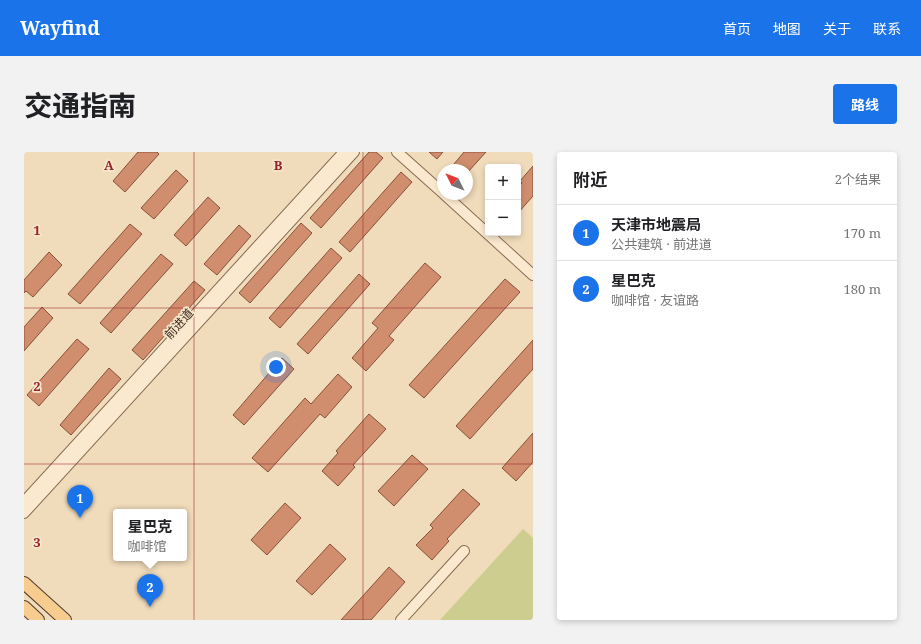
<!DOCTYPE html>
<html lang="zh">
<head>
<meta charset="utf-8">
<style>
	body { margin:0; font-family:"Noto Serif","Noto Sans SC",serif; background:#f2f2f2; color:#202124 }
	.controls { position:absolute; right:12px; top:12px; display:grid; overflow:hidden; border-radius:4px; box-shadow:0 2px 6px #0003 }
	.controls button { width:36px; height:36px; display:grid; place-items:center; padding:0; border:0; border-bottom:1px solid #e0e0e0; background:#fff; color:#202124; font:20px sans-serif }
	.compass { position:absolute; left:413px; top:12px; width:36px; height:36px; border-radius:50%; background:#fff; box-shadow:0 2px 6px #0003; rotate:312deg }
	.you { position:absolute; left:252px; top:215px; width:14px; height:14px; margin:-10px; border:3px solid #fff; border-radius:50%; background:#1a73e8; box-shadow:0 0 0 6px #1a73e833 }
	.badge { display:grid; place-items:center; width:26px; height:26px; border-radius:50%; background:#1a73e8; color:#fff; font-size:13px; font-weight:700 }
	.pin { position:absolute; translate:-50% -33px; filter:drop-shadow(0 1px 2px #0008) }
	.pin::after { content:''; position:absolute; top:21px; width:14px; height:12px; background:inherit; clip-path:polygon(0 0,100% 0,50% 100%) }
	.popup { position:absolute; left:89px; top:357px; width:74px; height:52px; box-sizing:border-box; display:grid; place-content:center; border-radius:4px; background:#fff; filter:drop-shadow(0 1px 3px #0005); font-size:13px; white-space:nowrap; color:#757577 }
	.popup b { font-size:15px; color:#202124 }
	.popup::after { content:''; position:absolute; left:50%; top:100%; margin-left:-8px; border:8px solid transparent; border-top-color:#fff }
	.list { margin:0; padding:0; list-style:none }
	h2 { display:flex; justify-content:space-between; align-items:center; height:52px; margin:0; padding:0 16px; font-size:17px }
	h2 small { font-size:13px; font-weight:400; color:#757577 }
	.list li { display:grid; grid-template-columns:26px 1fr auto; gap:12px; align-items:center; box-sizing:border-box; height:56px; padding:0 16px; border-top:1px solid #e0e0e0 }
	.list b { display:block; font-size:15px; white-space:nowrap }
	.list p { margin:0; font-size:13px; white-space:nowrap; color:#757577 }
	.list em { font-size:13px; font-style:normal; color:#757577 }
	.map { position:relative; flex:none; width:509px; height:468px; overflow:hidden; border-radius:4px }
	header { display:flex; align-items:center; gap:24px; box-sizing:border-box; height:56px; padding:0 20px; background:#1a73e8; color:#fff }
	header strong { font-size:19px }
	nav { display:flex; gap:22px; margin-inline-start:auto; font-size:14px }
	.intro { display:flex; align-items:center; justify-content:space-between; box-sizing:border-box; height:96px; padding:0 24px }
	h1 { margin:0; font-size:28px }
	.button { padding:10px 18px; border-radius:4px; background:#1a73e8; color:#fff; font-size:14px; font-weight:700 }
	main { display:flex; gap:24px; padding:0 24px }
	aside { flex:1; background:#fff; border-radius:4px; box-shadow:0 2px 6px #0003 }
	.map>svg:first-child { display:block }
	.green { fill:#cccd8e }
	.building { fill:#d08e6e; stroke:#875139 }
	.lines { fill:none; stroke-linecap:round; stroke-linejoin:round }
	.minor-casing { stroke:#876b54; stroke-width:12 }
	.major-casing { stroke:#543929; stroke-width:14 }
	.minor { stroke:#fae9ce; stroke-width:10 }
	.major { stroke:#f6cd8f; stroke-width:12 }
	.grid { fill:none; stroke:#99212d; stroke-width:1; stroke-opacity:0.55 }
	.labels { text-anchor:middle; stroke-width:3.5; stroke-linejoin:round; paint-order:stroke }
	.street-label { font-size:12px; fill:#35251a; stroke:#f7e6ca }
	.grid-label { font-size:13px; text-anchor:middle; font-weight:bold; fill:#99212d; stroke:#f7e6ca; stroke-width:3.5; stroke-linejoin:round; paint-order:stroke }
</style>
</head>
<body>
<header>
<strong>Wayfind</strong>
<nav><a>首页</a><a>地图</a><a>关于</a><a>联系</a></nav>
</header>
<div class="intro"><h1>交通指南</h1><a class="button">路线</a></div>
<main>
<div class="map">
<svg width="509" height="468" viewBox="0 0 509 468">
	<rect width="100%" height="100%" fill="#f0dbba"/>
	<path class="green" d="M499,377L509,386V468H416Z"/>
	<path class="building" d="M114,0H133L135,2L101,40L89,29Z
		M345,0H352L359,6L297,76L286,66Z
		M405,0H419L413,7Z
		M440,0H462L443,21V18H425Z
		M509,14V44L494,61V35L498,31L496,29Z
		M152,18L164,29L130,67L117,56Z
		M377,20L388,30L326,100L315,90Z
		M184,45L196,56L162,94L150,83Z
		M277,71L288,81L226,151L215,141Z
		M106,72L118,82L56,152L44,142Z
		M215,73L227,84L193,123L180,112Z
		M307,96L318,106L256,176L245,166Z
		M25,100L38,113L9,145L2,139L0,141V128Z
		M137,102L149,112L87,181L76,171Z
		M401,111L417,125L365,184L370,188L342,219L328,206L354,176L348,171Z
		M335,122L346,132L284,202L273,192Z
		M481,127L496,140L400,246L385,233Z
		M170,129L181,138L119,208L108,198Z
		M18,155L29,166L0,199V175Z
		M53,187L65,197L15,254L3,243Z
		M509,188V217L446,287L432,274Z
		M258,206L270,217L220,273L209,263Z
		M85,216L97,227L47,283L36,273Z
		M314,222L328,235L301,266L296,262L244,320L228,306L281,246L287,252Z
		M345,262L362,277L329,313L331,315L314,334L298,319L314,301L312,299Z
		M509,281V310L492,329L478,316Z
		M388,303L404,317L370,354L354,339Z
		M439,337L456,352L423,387L425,389L408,408L392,393L409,376L406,373Z
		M261,351L277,366L243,403L227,388Z
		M306,392L322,407L288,443L272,429Z
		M365,415L381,430L347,468H317Z"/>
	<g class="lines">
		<g class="minor-casing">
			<path id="minor" d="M373,0L419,41
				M420,42L509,123
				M0,350L320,0
				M0,361L330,0
				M377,468L440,399"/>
		</g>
		<g class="major-casing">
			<path id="major" d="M0,431L41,468
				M0,455L14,468"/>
		</g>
		<use href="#minor" class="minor"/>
		<use href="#major" class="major"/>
	</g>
	<path class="grid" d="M170,0V468M339,0V468M0,156H509M0,312H509"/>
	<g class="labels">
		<g class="street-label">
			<text transform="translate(155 172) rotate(-48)" y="4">前进道</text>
		</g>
	</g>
	<g class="grid-label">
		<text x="85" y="18">A</text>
		<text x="254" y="18">B</text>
		<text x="13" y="83">1</text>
		<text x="13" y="239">2</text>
		<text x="13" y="395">3</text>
	</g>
</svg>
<div class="controls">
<button>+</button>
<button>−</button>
</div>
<svg class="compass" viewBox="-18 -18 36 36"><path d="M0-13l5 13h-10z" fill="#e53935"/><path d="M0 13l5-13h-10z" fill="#757577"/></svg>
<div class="you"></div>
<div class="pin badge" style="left:56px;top:366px">1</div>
<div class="pin badge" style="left:126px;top:455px">2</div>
<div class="popup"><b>星巴克</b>咖啡馆</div>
</div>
<aside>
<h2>附近<small>2个结果</small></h2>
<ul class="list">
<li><span class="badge">1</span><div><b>天津市地震局</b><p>公共建筑 · 前进道</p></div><em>170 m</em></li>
<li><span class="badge">2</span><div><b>星巴克</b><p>咖啡馆 · 友谊路</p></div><em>180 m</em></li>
</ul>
</aside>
</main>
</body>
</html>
